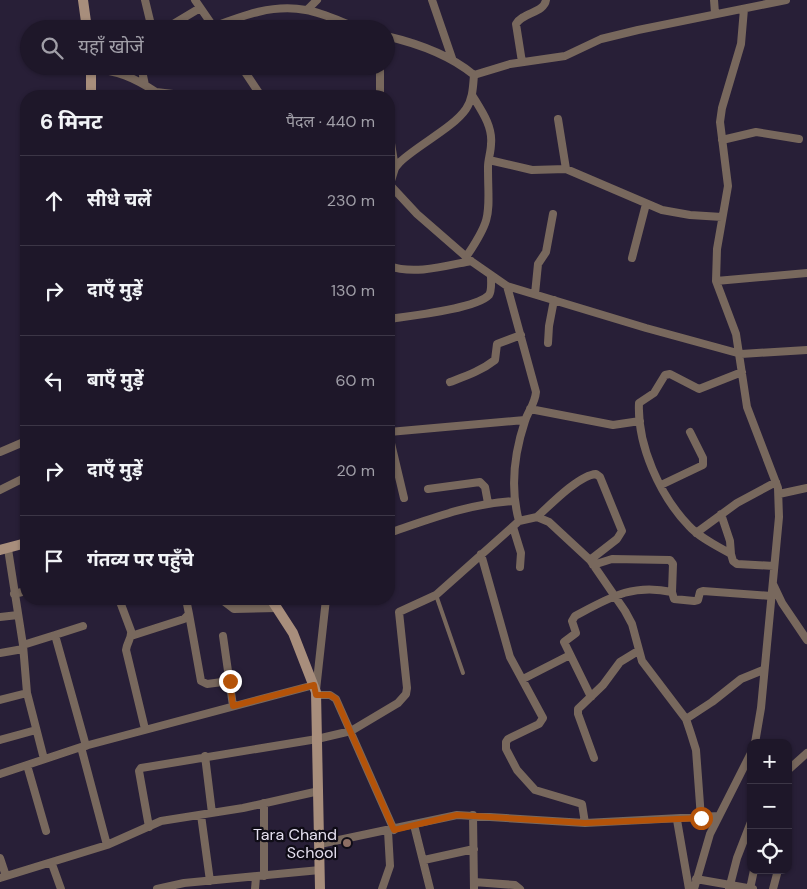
<!DOCTYPE html>
<html lang="hi">
<head>
<meta charset="utf-8">
<style>
	body { margin:0; font-family:"DM Sans","Noto Sans Devanagari",sans-serif; background:#2b2435; color:#f1f3f6 }
	.controls { position:absolute; right:15px; bottom:15px; display:grid; overflow:hidden; border-radius:10px; box-shadow:0 1px 4px #0004 }
	.controls button { width:45px; height:45px; display:grid; place-items:center; padding:0; border:0; border-bottom:1px solid #3c3646; background:#1e1729; color:#f1f3f6; font:25px sans-serif }
	.stop { position:absolute; width:15px; height:15px; margin:-11px; border:4px solid #b45309; border-radius:50%; background:#fff }
	.stop.end { background:#b45309; border-color:#fff; box-shadow:0 1px 5px #0008 }
	.list { margin:0; padding:0; list-style:none }
	h2 { display:flex; justify-content:space-between; align-items:center; height:65px; margin:0; padding:0 20px; font-size:21px }
	h2 small { font-size:16px; font-weight:400; color:#a19fa8 }
	.list li { display:grid; grid-template-columns:32px 1fr auto; gap:15px; align-items:center; box-sizing:border-box; height:90px; padding:0 20px; border-top:1px solid #3c3646 }
	.list b { display:block; font-size:19px; white-space:nowrap }
	.list em { font-size:16px; font-style:normal; color:#a19fa8 }
	.icon { flex:none; width:28px; height:28px; fill:none; stroke:currentColor; stroke-width:2; stroke-linecap:round; stroke-linejoin:round }
	.map { position:relative; flex:none; width:807px; height:889px; overflow:hidden }
	.search { position:absolute; background:#1e1729; box-shadow:0 1px 4px #0004; left:20px; top:20px; width:375px; height:55px; display:flex; align-items:center; gap:12px; box-sizing:border-box; padding:0 18px; border-radius:28px; color:#a19fa8; font-size:19px }
	.panel { position:absolute; background:#1e1729; box-shadow:0 1px 4px #0004; left:20px; top:90px; width:375px; height:515px; border-radius:20px }
	.map>svg:first-child { display:block }
	.lines { fill:none; stroke-linecap:round; stroke-linejoin:round }
	.lane { stroke:#78685d; stroke-width:4 }
	.street { stroke:#78685d; stroke-width:8 }
	.secondary { stroke:#a88e7c; stroke-width:10 }
	.route { stroke:#b45309; stroke-width:6 }
	.education-dot { fill:#8d6e63; stroke:#0f0c16; stroke-width:2 }
	.labels { text-anchor:middle; stroke-width:4.5; stroke-linejoin:round; paint-order:stroke }
	.poi-label { font-size:16px; fill:#e5e0f0; stroke:#0f0c16; text-anchor:end }
</style>
</head>
<body>
<div class="map">
<svg width="807" height="889" viewBox="0 0 807 889">
	<rect width="100%" height="100%" fill="#281f37"/>
	<g class="lines">
		<path class="lane" d="M436,595L463,673"/>
		<path class="street" d="M145,0L152,29
			M195,0L215,29
			M432,0L453,61
			M714,0L715,13
			M744,9L741,44L722,108L720,122L728,186L717,249L716,281L736,334L747,407L778,488L779,517L761,708L755,743
			M307,10L317,0
			M213,27C244,15 273,4 306,10C324,13 343,23 361,29
			M165,29L200,8
			M386,36C416,43 450,55 474,75
			M522,62L516,24C523,12 544,13 546,0
			M141,66L145,85
			M241,66L261,96
			M91,68C118,71 133,77 156,92L157,96
			M380,70V96
			M156,92L190,96
			M558,119L566,169
			M389,131L395,168
			M722,140L756,132L799,139
			M489,160L532,170L566,169L662,210L690,215L722,217
			M390,185L417,214L471,261L507,286L646,328L741,354L807,350
			M389,187L395,168L400,162C418,145 454,127 466,109C473,99 473,86 474,75L510,64L565,56L601,39L638,30L786,0
			M466,257C494,216 488,214 488,167C488,159 491,152 491,144C493,126 481,110 472,95
			M632,258L646,204
			M389,266C414,275 445,266 471,261
			M716,281L807,273
			M507,286L536,392C535,404 528,411 525,421C514,454 510,488 519,521
			M535,294L538,264L546,252L553,214
			M389,319C409,316 476,309 489,295C492,291 491,281 491,276
			M548,343L549,326L554,300
			M742,372L699,389L670,374L665,375L654,393L639,403C637,445 660,496 689,526C700,538 717,546 731,554L733,561L737,564L774,566
			M450,382C466,376 481,371 495,360L497,344L521,335
			M530,409L613,425L640,421
			M389,432L525,420
			M389,435L404,498
			M0,452L26,441
			M661,485L703,465V458L690,432
			M428,489L480,482L485,487L488,503
			M0,490L26,477
			M779,494L807,488
			M721,514L730,541L731,554
			M537,517C550,505 579,475 596,474L600,477L622,531L617,539L590,560
			M513,527L521,553L520,567
			M389,533C430,519 471,503 515,501
			M696,533L737,503L776,482
			M8,549L23,645L27,693L44,759
			M481,554L510,657L543,718L539,724L508,739L506,742V749L517,770L535,790L582,804L585,823
			M593,565L612,559L670,560L673,564L672,592
			M389,568L391,580
			M773,584L782,603L807,640
			M14,594L26,591
			M119,599L131,631C132,638 127,642 126,650L145,729
			M221,599L234,609L277,608
			M189,614L201,681L207,684L230,681
			M0,617L18,615
			M55,635L83,626
			M131,636L184,619L189,614L186,599
			M223,636L233,706
			M23,645L55,635L86,746
			M0,653L23,649
			M523,679L570,655
			M316,690L326,599
			M316,695H330L336,699L394,830
			M591,697L564,642L576,633L572,621L575,616C609,598 632,583 672,592L674,599L694,601L698,600L700,592L703,591L771,596
			M0,700L27,693
			M686,719L712,702L741,679L763,670
			M0,740L36,730
			M81,747L107,845
			M205,756L212,813
			M594,758L578,714V709L603,685L620,662L638,651
			M27,765L46,831
			M788,770L807,753
			M0,774L81,747L314,685
			M264,803V876
			M201,815L210,881
			M473,815L474,889
			M677,820L689,889
			M414,825L430,889
			M149,827L139,771L141,768L317,739L351,731L398,703L406,694L407,688L399,612L436,595L519,521L537,517L549,522L590,560L625,611L632,624L642,661L686,719L691,734L696,750L701,818
			M320,844L457,815L585,823L719,816
			M0,858L6,876
			M424,860L474,849
			M52,864L61,889
			M0,878L107,845L161,821L243,808L319,791
			M696,879L753,889
			M474,882L515,885L520,889
			M157,889L184,883L320,870
			M255,889L256,877
			M382,889L390,866L388,831
			M694,889L710,834L751,753
			M729,889L737,858L751,822
			M750,889L754,870
			M773,889L778,870"/>
		<path class="secondary" d="M83,0L87,29
			M91,66V96
			M0,550L26,543
			M271,599L293,633L316,692L320,889"/>
	</g>
	<g class="lines">
		<path class="route" d="M230,681L233,706L314,685L316,695H330L336,699L394,830L457,815L585,823L701,818"/>
	</g>
	<circle class="education-dot" cx="347" cy="843" r="5"/>
	<g class="labels">
		<g class="poi-label">
			<text x="337" y="840">Tara Chand<tspan x="337" dy="18">School</tspan></text>
		</g>
	</g>
</svg>
<div class="controls">
<button>+</button>
<button>−</button>
<button><svg class="icon" aria-label="locate" viewBox="0 0 24 24"><circle cx="12" cy="12" r="6"/><path d="M12 2v4M12 18v4M2 12h4M18 12h4"/></svg></button>
</div>
<div class="stop" style="left:701px;top:818px"></div>
<div class="stop end" style="left:230px;top:681px"></div>
<div class="search"><svg class="icon" aria-label="search" viewBox="0 0 24 24"><circle cx="10" cy="10" r="6"/><path d="M15 15l6 6"/></svg>यहाँ खोजें</div>
<section class="panel">
<h2>6 मिनट<small>पैदल · 440 m</small></h2>
<ul class="list">
<li><svg class="icon" aria-label="ahead" viewBox="0 0 24 24"><path d="M12 20V5M6 11l6-6 6 6"/></svg><div><b>सीधे चलें</b></div><em>230 m</em></li>
<li><svg class="icon" aria-label="right" viewBox="0 0 24 24"><path d="M7 20v-9h11M14 6l5 5-5 5"/></svg><div><b>दाएँ मुड़ें</b></div><em>130 m</em></li>
<li><svg class="icon" aria-label="left" viewBox="0 0 24 24"><path d="M17 20v-9H6M10 6l-5 5 5 5"/></svg><div><b>बाएँ मुड़ें</b></div><em>60 m</em></li>
<li><svg class="icon" aria-label="right" viewBox="0 0 24 24"><path d="M7 20v-9h11M14 6l5 5-5 5"/></svg><div><b>दाएँ मुड़ें</b></div><em>20 m</em></li>
<li><svg class="icon" aria-label="arrive" viewBox="0 0 24 24"><path d="M6 21V4h12l-3 4 3 4H6"/></svg><div><b>गंतव्य पर पहुँचे</b></div></li>
</ul>
</section>
</div>
</body>
</html>
